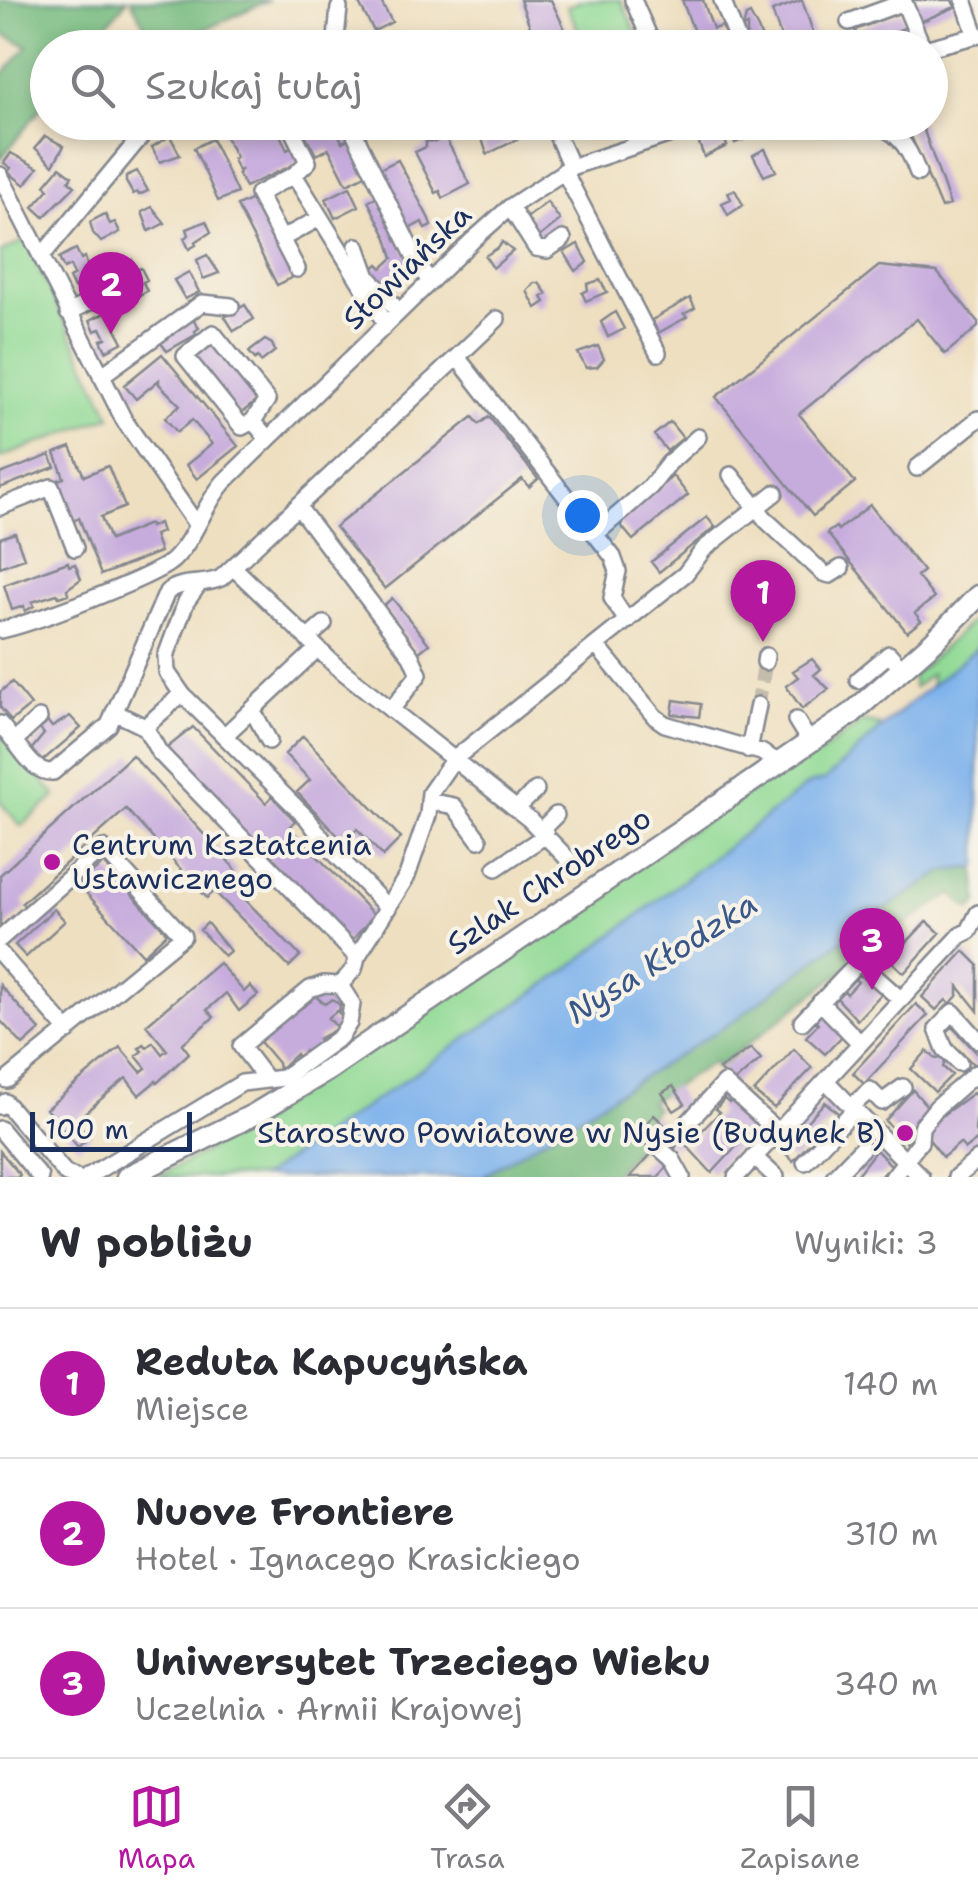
<!DOCTYPE html>
<html lang="pl">
<head>
<meta charset="utf-8">
<style>
	body { margin:0; font-family:"Shantell Sans",sans-serif; background:#f2f2f3; color:#2b2b33 }
	.scale { position:absolute; left:30px; bottom:25px; width:162px; box-sizing:border-box; padding-left:10px; border:5px solid #1b2f5e; border-top:0; font-size:28px; line-height:35px; white-space:nowrap; color:#1b2f5e; -webkit-text-stroke:8px #f7f3e8; paint-order:stroke }
	.you { position:absolute; left:582px; top:515px; width:35px; height:35px; margin:-25px; border:8px solid #fff; border-radius:50%; background:#1a73e8; box-shadow:0 0 0 15px #1a73e833 }
	.badge { display:grid; place-items:center; width:65px; height:65px; border-radius:50%; background:#b5179e; color:#fff; font-size:32px; font-weight:700 }
	.pin { position:absolute; translate:-50% -82px; filter:drop-shadow(0 2px 5px #0008) }
	.pin::after { content:''; position:absolute; top:52px; width:35px; height:30px; background:inherit; clip-path:polygon(0 0,100% 0,50% 100%) }
	.list { margin:0; padding:0; list-style:none }
	h2 { display:flex; justify-content:space-between; align-items:center; height:130px; margin:0; padding:0 40px; font-size:42px }
	h2 small { font-size:32px; font-weight:400; color:#7c7c81 }
	.list li { display:grid; grid-template-columns:65px 1fr auto; gap:30px; align-items:center; box-sizing:border-box; height:150px; padding:0 40px; border-top:2px solid #e1e1e2 }
	.list b { display:block; font-size:38px; white-space:nowrap }
	.list p { margin:0; font-size:32px; white-space:nowrap; color:#7c7c81 }
	.list em { font-size:32px; font-style:normal; color:#7c7c81 }
	.icon { flex:none; width:55px; height:55px; fill:none; stroke:currentColor; stroke-width:2; stroke-linecap:round; stroke-linejoin:round }
	.map { position:relative; flex:none; width:978px; height:1177px; overflow:hidden }
	.search { position:absolute; background:#fff; box-shadow:0 5px 15px #0003; left:30px; right:30px; top:30px; height:110px; display:flex; align-items:center; gap:25px; box-sizing:border-box; padding:0 35px; border-radius:55px; color:#7c7c81; font-size:38px }
	.sheet { height:580px; background:#fff }
	nav { display:flex; justify-content:space-around; align-items:center; box-sizing:border-box; height:140px; border-top:2px solid #e1e1e2; background:#fff; font-size:28px; color:#7c7c81 }
	nav a { display:grid; justify-items:center; gap:5px }
	nav .on { color:#b5179e }
	.map>svg:first-child { display:block }
	.green { fill:#91da95; stroke:#56847a; stroke-width:2.5 }
	.forest { fill:#74ba7e; stroke:#48746e; stroke-width:2.5 }
	.water { fill:#7fb3ec; stroke:#4d71a5; stroke-width:2.5 }
	.building { fill:#c6abdd }
	.lines { fill:none; stroke-linecap:round; stroke-linejoin:round }
	.minor-tunnel { stroke:#c4bcac; stroke-width:15; stroke-dasharray:15 8; stroke-linecap:butt }
	.minor-casing { stroke:#84878f; stroke-width:20 }
	.major-casing { stroke:#84878f; stroke-width:25 }
	.minor { stroke:#fff; stroke-width:15 }
	.major { stroke:#fff; stroke-width:20 }
	.poi-dot { fill:#b5179e; stroke:#f7f3e8; stroke-width:4 }
	.labels { text-anchor:middle; stroke-width:8; stroke-linejoin:round; paint-order:stroke }
	.street-label { font-size:30px; fill:#1b2f5e; stroke:#f7f3e8 }
	.poi-label { font-size:30px; fill:#1b2f5e; stroke:#f7f3e8; text-anchor:start }
	.water-label { font-size:32px; font-style:italic; fill:#395789; stroke:#f7f3e8 }
</style>
</head>
<body>
<div class="map">
<svg width="978" height="1177" viewBox="0 0 978 1177">
	<rect width="100%" height="100%" fill="#f7f3e8"/>
	<filter id="ink" filterUnits="userSpaceOnUse"><feTurbulence type="fractalNoise" baseFrequency=".01" numOctaves="2"/><feDisplacementMap in="SourceGraphic" scale="20" xChannelSelector="R" yChannelSelector="G"/><feConvolveMatrix kernelMatrix="1 2 1 2 8 2 1 2 1" color-interpolation-filters="sRGB"/></filter>
	<filter id="wash" filterUnits="userSpaceOnUse"><feTurbulence type="fractalNoise" baseFrequency=".0048" numOctaves="4" result="noise"/><feDisplacementMap in="SourceGraphic" scale="40" xChannelSelector="R" yChannelSelector="G"/><feGaussianBlur stdDeviation="2.25" result="paint"/><feColorMatrix in="noise" values="0 0 0 0 0 0 0 0 0 0 0 0 0 0 0 0 0 1.4 0 .05"/><feComposite in="paint" operator="in"/></filter>
	<g filter="url(#wash)">
		<rect width="100%" height="100%" fill="#eedfc0"/>
		<path class="green" d="M582,0H621L638,37L608,47L604,40L587,47L567,7Z
			M25,240L111,416L0,458V253Z
			M978,615V647L931,686V674L914,688L912,677Z
			M863,721L879,725V731L825,780L809,784L567,970L297,1155L262,1177H156L201,1154L818,746L819,754Z
			M0,731L56,796L21,826L0,802Z"/>
		<path class="forest" d="M0,0H127L89,47L48,48L47,100L0,160V78L28,46L0,33Z
			M131,0H269L167,47L156,48Z
			M958,867L975,869L978,902L970,910L952,894C868,946 796,1010 716,1068L713,1062L650,1102L656,1108L644,1122L653,1132L610,1177H481L732,1022L877,914L943,871Z"/>
		<path class="water" d="M978,647V867L944,871L877,914L732,1022L481,1177H262L567,970L809,784L825,780L891,719Z"/>
		<g id="blocks">
			<path class="building" d="M357,0H380L392,22L374,31Z
				M520,0H551L570,40L580,35L587,48H538Z
				M682,0H703L713,29L722,26L725,34L717,37L720,48H700Z
				M802,0L814,35L805,38L809,48H785L772,11Z
				M910,0H952L955,7L920,22Z
				M901,12L907,27L860,45L855,30Z
				M750,14L758,29L766,48L749,47L743,35L747,34V26L743,28L746,16Z
				M218,122H274L287,150L292,148L300,162L245,187L238,174L242,169L238,171L233,159L236,157Z
				M299,122H333L342,142L350,138L367,174L347,184L329,149L316,155Z
				M510,122L520,138L487,154L480,133Z
				M733,122H755L758,134L735,143L728,124Z
				M905,122H921L950,205L941,208Z
				M721,127L727,146L704,157L696,135Z
				M45,136L64,146L53,165L35,148Z
				M170,136L180,155L160,162L152,147Z
				M445,137L470,184L443,198L440,191L436,193L415,152L426,147V141L435,142Z
				M212,139L237,193L218,201L194,148Z
				M765,149L776,171L764,176L753,155Z
				M11,153L38,168L25,185L8,172L11,168L4,163Z
				M398,160L429,219L431,226L425,229L422,222L407,230L377,170Z
				M60,167L72,176L69,181L75,186L44,217L33,207L49,189L45,185Z
				M137,171L148,191L139,195L137,192L133,194L126,182V176Z
				M350,187L359,206L335,218L326,199Z
				M735,190L743,205L728,215L722,203L731,199L728,193Z
				M378,196L414,268L392,294L370,271L378,264L382,268L393,258L387,238L368,201Z
				M252,199L295,276L277,285L237,206Z
				M547,202L560,220L539,237L524,220Z
				M152,207L165,223L149,231L142,212Z
				M105,214L110,224L115,222L120,232L101,242L93,233L90,222Z
				M206,221L211,232L195,242L196,245L189,249L184,238L189,235L187,229Z
				M502,242L513,251L493,268L485,256L499,247Z
				M578,244L588,262L576,271L564,252Z
				M76,249L81,259L85,257L91,280L74,288L69,278L74,275L70,266L64,269L59,258Z
				M207,255L219,273L203,279L197,260Z
				M132,260L136,270L141,268L147,280L143,282L147,291L130,300L125,289L131,286L125,276L120,279L114,269Z
				M879,266L937,272L978,322V327L945,354L917,319L799,414L855,482L813,516L716,397Z
				M189,272L199,292L185,299L174,280Z
				M600,280L607,292L586,301L582,293L588,290L587,284Z
				M534,283H539L547,294L542,297L545,302L536,308L527,291Z
				M690,298L695,308L684,314L687,317L658,333L652,320Z
				M245,305L254,319L234,331L225,317Z
				M107,312L123,342L106,351L101,340L106,338L101,328L95,331L90,320Z
				M615,312L624,329L608,337L601,322Z
				M193,320L199,328L195,331L197,334L167,351L161,343Z
				M265,340L272,344L275,351L261,362L258,357L255,359L249,352Z
				M212,341L259,399L239,415L192,357Z
				M598,346L604,359L597,367L586,368L578,353Z
				M162,354L238,446L197,479L186,465L212,444L192,420L177,432L165,418L180,405L159,384V380L136,399L124,385Z
				M473,417L479,424L489,417L538,479L529,487L522,479L385,589L335,527Z
				M670,422L683,438L667,451L654,435Z
				M71,447L84,476L108,466L125,507L101,517L110,540L149,524L150,527L159,523L162,532L154,535L160,552L101,575L79,518L73,521L58,480L64,478L55,453Z
				M50,455L55,467L0,488V474Z
				M673,476L688,495L633,540L617,521Z
				M870,505L923,571L917,576L934,598L915,613L921,621L907,632L827,533L836,527L838,530Z
				M707,517L715,527L659,572L651,562Z
				M15,533L24,558L0,567V538Z
				M68,562L69,566L75,564L81,579L67,589L68,594L59,597L57,594L32,602L34,606L25,611L24,606L12,610L4,585Z
				M392,598L429,644L418,653L382,607Z
				M812,659L821,669L814,675L829,689L802,709L786,686L798,677L793,671Z
				M12,682L31,705L11,721L0,707V692Z
				M674,700L701,704L699,717L672,714Z
				M70,716L81,728L41,762L31,750L44,734L40,729L48,722L52,727Z
				M193,727L266,803L272,796L295,821L289,827L374,915L349,944L163,751Z
				M303,736L401,838L383,856L357,829L344,842L297,792L310,780L285,754Z
				M132,755L237,871L207,898L126,809L22,903L26,908L0,932V875Z
				M103,863L167,933L143,955L79,885Z
				M229,883L300,956L289,967L217,894Z
				M54,909L65,921L26,957L15,945Z
				M927,921L940,933L904,973L890,960Z
				M207,923L230,951L224,956L200,930Z
				M964,951L978,965V1011L958,986V995L950,1004L946,1000L936,1010L922,997Z
				M219,963L244,992L250,986L258,995L239,1011L226,993L207,1010L214,1017L182,1044L189,1053L157,1083L156,1081L139,1095L126,1078L75,1121L90,1137L78,1147L46,1109L120,1047L141,1072L146,1068L136,1056L142,1051L139,1048L144,1044L147,1047L153,1042L162,1054L167,1050L146,1025Z
				M860,971L884,991L857,1020L836,997L843,990L847,994L858,982L853,978Z
				M0,985L40,1030L23,1045L0,1020Z
				M314,995L325,1004L332,999L340,1005L339,1013L337,1011L328,1018L338,1028L318,1039L321,1044L299,1059L296,1054L279,1070L278,1063L256,1037L269,1031L311,1001L309,998Z
				M916,1004L928,1015L864,1084L853,1073Z
				M823,1012L844,1034L825,1054L806,1037L818,1024L815,1021Z
				M952,1027L978,1054V1069L944,1035Z
				M751,1048L761,1059L732,1084L719,1069Z
				M794,1049L812,1068L774,1108L754,1092Z
				M927,1051L936,1059L941,1058L945,1062L943,1067L952,1075L935,1092L911,1069Z
				M673,1086L685,1104L674,1111L662,1093Z
				M913,1090L932,1112L910,1146L885,1121Z
				M973,1093L978,1099L975,1130L978,1139L965,1149L960,1143L943,1157L924,1133L944,1114Z
				M734,1097L760,1121L712,1173L687,1146L720,1112L716,1109L724,1099L729,1103Z
				M825,1102L838,1113L793,1161L781,1149Z
				M654,1115L679,1139L675,1149L647,1123Z
				M655,1150L670,1164L658,1177H630Z
				M876,1150L892,1166L880,1177H855Z
				M0,1151L20,1175L18,1177H0Z"/>
		</g>
	</g>
	<g filter="url(#ink)">
		<use href="#blocks" fill-opacity="0" stroke="#84878f" stroke-width="2.5"/>
		<g class="lines">
			<path class="minor-tunnel" d="M758,705L765,662"/>
			<g class="minor-casing">
				<path id="minor" d="M633,0L654,48
					M722,0L741,48
					M903,0L923,48
					M964,0L976,35
					M849,22L904,2
					M335,48L339,8
					M928,48L978,35
					M288,122L308,162L294,175L258,194L297,269
					M349,122L420,268L430,281
					M551,122L571,167
					M627,122L637,145
					M866,122C897,129 908,145 918,173
					M564,171L658,353
					M0,175L124,420L196,524
					M294,175L386,324
					M510,207L536,248L547,250L563,239
					M281,239L320,218
					M357,246L368,277L399,312
					M41,257L153,122
					M68,313L118,287
					M457,357L497,319
					M101,376L202,303L231,306
					M253,421L267,400L213,333L185,356L242,427L253,421L268,439
					M917,468L978,419
					M731,475L767,521L823,573L830,575L841,568
					M0,507L51,487L75,548
					M299,508L411,656L419,674L391,710
					M597,533L651,486L669,463L698,437
					M233,567L336,666L529,819L568,859
					M0,630C26,626 157,576 173,560C195,539 203,506 224,482L473,240L510,207L571,167L707,122
					M307,639L324,624
					M596,645L685,574L704,549L775,493
					M765,662L766,656
					M858,680L889,654L903,670
					M182,694L167,672L166,656L186,602L199,584
					M253,711L269,741
					M114,712L145,727L159,752L357,957
					M39,718L14,741C25,754 34,773 53,772L109,725L167,592C184,579 202,587 221,578L457,357L613,557L618,571L612,598L627,621
					M796,720L809,741
					M0,724L14,741
					M145,727L182,694L307,818L327,845L388,908
					M224,736L317,649
					M749,750L758,705
					M429,801L454,806L479,840
					M516,809L536,790
					M541,830L556,815
					M496,868L546,835
					M0,939L103,848L183,936L7,1080
					M0,953L68,1031
					M820,1002L860,1043
					M802,1022L859,962L900,999
					M959,1063L945,1049L937,1029L953,1012L978,1040
					M266,1079L241,1046L310,989L324,984L340,985
					M826,1081L921,1177
					M0,1106L5,1102L66,1174L75,1177
					M852,1106L870,1090L882,1102L903,1087
					M686,1125L724,1083L778,1132
					M0,1129L40,1177
					M655,1144L672,1159L682,1177
					M754,1157L776,1177
					M805,1162L855,1109
					M87,1177L242,1083L283,1078L340,1037L349,1023L352,1004L340,985L354,969L357,957L407,876L428,815L430,793L453,760L596,645L655,717L665,724L761,752L778,762
					M736,1177L961,935L969,931L978,913
					M834,1177L862,1148
					M893,1177L920,1142L921,1127L937,1107L976,1073
					M956,1177L978,1159"/>
			</g>
			<g class="major-casing">
				<path id="major" d="M127,1177L253,1115L328,1070L851,714L933,642L978,596"/>
			</g>
			<use href="#minor" class="minor"/>
			<use href="#major" class="major"/>
		</g>
	</g>
	<g class="poi-dot">
		<circle cx="52" cy="862" r="10"/>
		<circle cx="905" cy="1133" r="10"/>
	</g>
	<g class="labels">
		<g class="street-label">
			<text transform="translate(407 267) rotate(-44)" y="10">Słowiańska</text>
			<text transform="translate(549 881) rotate(-34)" y="10">Szlak Chrobrego</text>
		</g>
		<g class="poi-label">
			<text x="72" y="855">Centrum Kształcenia<tspan x="72" dy="34">Ustawicznego</tspan></text>
			<text x="885" y="1143" text-anchor="end">Starostwo Powiatowe w Nysie (Budynek B)</text>
		</g>
		<g class="water-label">
			<text transform="translate(662 958) rotate(-32)" y="11">Nysa Kłodzka</text>
		</g>
	</g>
</svg>
<div class="scale">100 m</div>
<div class="you"></div>
<div class="pin badge" style="left:763px;top:642px">1</div>
<div class="pin badge" style="left:111px;top:334px">2</div>
<div class="pin badge" style="left:872px;top:990px">3</div>
<div class="search"><svg class="icon" aria-label="search" viewBox="0 0 24 24"><circle cx="10" cy="10" r="6"/><path d="M15 15l6 6"/></svg>Szukaj tutaj</div>
</div>
<section class="sheet">
<h2>W pobliżu<small>Wyniki: 3</small></h2>
<ul class="list">
<li><span class="badge">1</span><div><b>Reduta Kapucyńska</b><p>Miejsce</p></div><em>140 m</em></li>
<li><span class="badge">2</span><div><b>Nuove Frontiere</b><p>Hotel · Ignacego Krasickiego</p></div><em>310 m</em></li>
<li><span class="badge">3</span><div><b>Uniwersytet Trzeciego Wieku</b><p>Uczelnia · Armii Krajowej</p></div><em>340 m</em></li>
</ul>
</section>
<nav>
<a class="on"><svg class="icon" aria-label="map" viewBox="0 0 24 24"><path d="M3 6l6-2 6 2 6-2v14l-6 2-6-2-6 2zM9 4v14M15 6v14"/></svg>Mapa</a>
<a><svg class="icon" aria-label="directions" viewBox="0 0 24 24"><path d="M12 3l9 9-9 9-9-9zM9 14v-3h6M13 9l2 2-2 2"/></svg>Trasa</a>
<a><svg class="icon" aria-label="saved" viewBox="0 0 24 24"><path d="M7 4h10v16l-5-4-5 4z"/></svg>Zapisane</a>
</nav>
</body>
</html>
